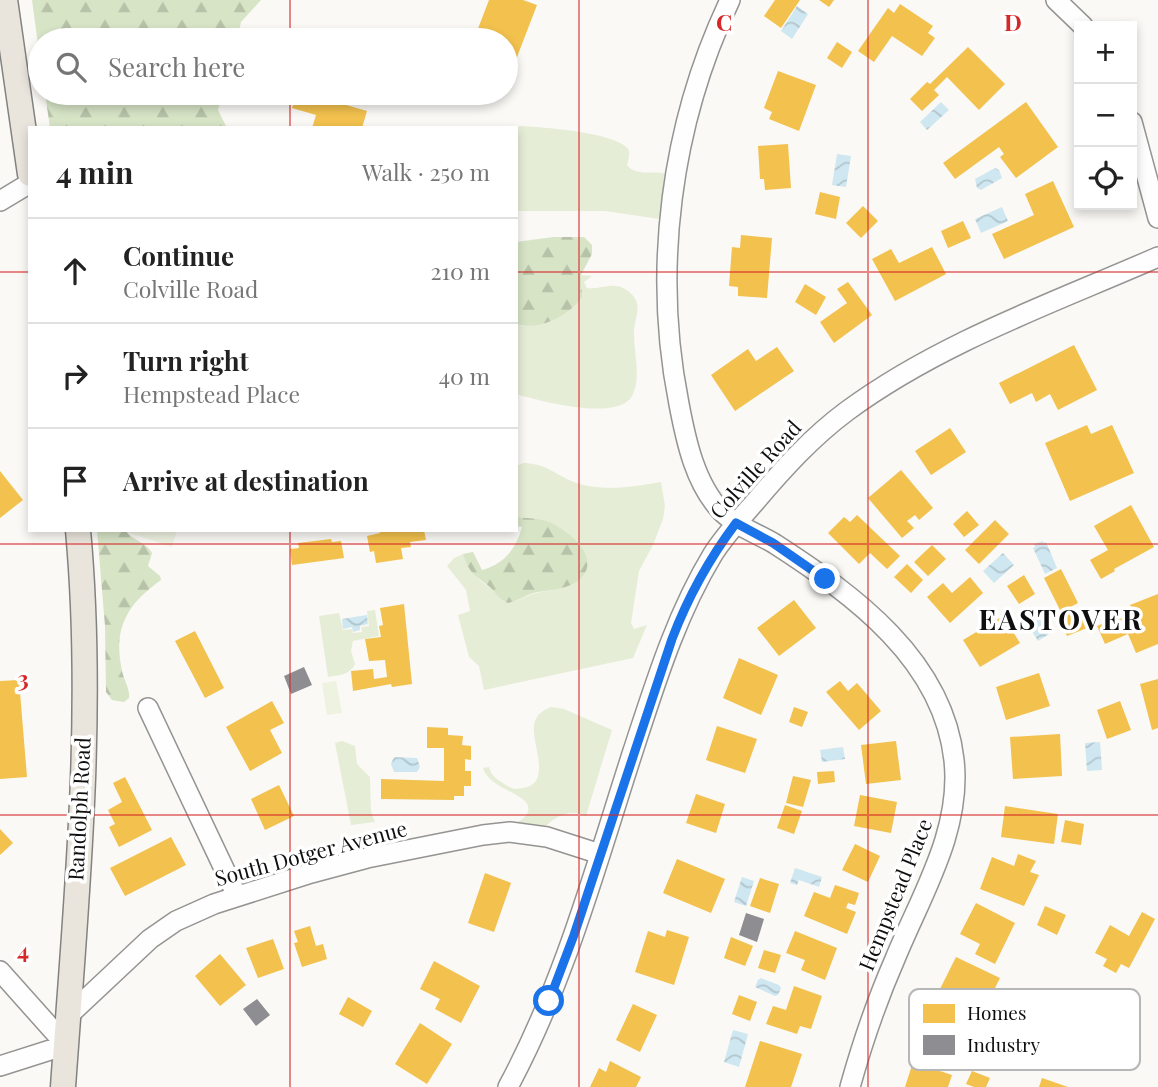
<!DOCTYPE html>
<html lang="en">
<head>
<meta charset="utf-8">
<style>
	body { margin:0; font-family:"Playfair Display",serif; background:#f6f6f6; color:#222 }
	.controls { position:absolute; right:21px; top:21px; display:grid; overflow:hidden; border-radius:0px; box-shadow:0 4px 10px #0003 }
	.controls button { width:63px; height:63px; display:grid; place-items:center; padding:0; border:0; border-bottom:2px solid #e0e0e0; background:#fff; color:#222; font:35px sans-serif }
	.stop { position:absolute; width:21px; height:21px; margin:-16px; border:5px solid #1a73e8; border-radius:50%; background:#fff }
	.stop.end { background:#1a73e8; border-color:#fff; box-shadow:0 2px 7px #0008 }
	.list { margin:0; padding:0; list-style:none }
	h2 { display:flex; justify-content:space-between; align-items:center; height:91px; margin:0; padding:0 28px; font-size:30px }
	h2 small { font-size:23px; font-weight:400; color:#767676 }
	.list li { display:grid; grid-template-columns:46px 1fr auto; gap:21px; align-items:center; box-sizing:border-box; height:105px; padding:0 28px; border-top:2px solid #e0e0e0 }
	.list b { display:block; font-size:26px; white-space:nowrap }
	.list p { margin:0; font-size:23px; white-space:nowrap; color:#767676 }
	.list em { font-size:23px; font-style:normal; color:#767676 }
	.icon { flex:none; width:38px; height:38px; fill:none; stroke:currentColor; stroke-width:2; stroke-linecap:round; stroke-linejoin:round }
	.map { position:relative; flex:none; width:1158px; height:1087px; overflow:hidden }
	.search { position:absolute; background:#fff; box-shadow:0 4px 10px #0003; left:28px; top:28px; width:490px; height:77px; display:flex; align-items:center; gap:18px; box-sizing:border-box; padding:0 24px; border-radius:38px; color:#767676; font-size:26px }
	.panel { position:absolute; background:#fff; box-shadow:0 4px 10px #0003; left:28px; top:126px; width:490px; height:406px; border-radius:0px }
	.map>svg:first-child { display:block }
	.grass { fill:#e6edd7 }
	.forest { fill:url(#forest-firs) }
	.pitch { fill:#eef2e1 }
	.water { fill:url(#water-waves) }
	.homes { fill:#f2c14e }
	.industry { fill:#8d8d92 }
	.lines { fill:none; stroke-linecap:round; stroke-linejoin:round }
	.minor-casing { stroke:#959493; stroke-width:22 }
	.major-casing { stroke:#828280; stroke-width:27 }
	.minor { stroke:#fefefe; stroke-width:19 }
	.major { stroke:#eae5dc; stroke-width:24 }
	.route { stroke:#1a73e8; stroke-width:9 }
	.grid { fill:none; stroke:#d62828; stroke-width:2; stroke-opacity:0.55 }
	.labels { text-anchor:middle; stroke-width:7; stroke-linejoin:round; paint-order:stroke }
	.street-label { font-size:21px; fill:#0f0f0f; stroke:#fff }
	.district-label { font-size:28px; font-weight:bold; letter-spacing:2px; fill:#0f0f0f; stroke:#fff }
	.key { fill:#fff; stroke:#b7b7b7; stroke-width:2 }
	.key-label { font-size:19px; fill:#0f0f0f }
	.grid-label { font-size:23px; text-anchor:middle; font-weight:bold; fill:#d62828; stroke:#fff; stroke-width:7; stroke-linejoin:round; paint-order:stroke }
</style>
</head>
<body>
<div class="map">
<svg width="1158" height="1087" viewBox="0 0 1158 1087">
	<defs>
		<pattern id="forest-firs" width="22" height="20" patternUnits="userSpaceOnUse" patternTransform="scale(1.75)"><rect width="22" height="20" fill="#d7e4c6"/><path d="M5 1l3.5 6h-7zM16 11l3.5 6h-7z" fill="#b7c2a9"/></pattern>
		<pattern id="water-waves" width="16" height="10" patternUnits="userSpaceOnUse" patternTransform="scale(1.75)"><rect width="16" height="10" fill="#cfe7f1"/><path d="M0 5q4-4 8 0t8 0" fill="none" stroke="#b1c5cd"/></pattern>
	</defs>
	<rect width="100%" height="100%" fill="#faf9f5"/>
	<path class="grass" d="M520,126C540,127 616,132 628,149C631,153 628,160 627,165C636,177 654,170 668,174L659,219L605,211H516V128H504Z
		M581,275L592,276L584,282L587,288C601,290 613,280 628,291C646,305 633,318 634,335C634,354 641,376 633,394C621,423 540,401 516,394V324L523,326L582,289Z
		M524,463C547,464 554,474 574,482C601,492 633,487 661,482L665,506L663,519L653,545L639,571L631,623L634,629L647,625L633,658L484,690L479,666L469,657L458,615L470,611L466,590L447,566L454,558L463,554C472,580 492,590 516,601L532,594L551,590L532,518L516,517V466Z
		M375,610L379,636L353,641L351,651L355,664C350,675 339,675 328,677L319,616L339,613L343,630L352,629L353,633L362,632L361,627L369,626L367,611Z
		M551,707L564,709L612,730L586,816C569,808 554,817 543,829L513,826C517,821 526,819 528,811C533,794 489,790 483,768L489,767C491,775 496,779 503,783C509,788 515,790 523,788C555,783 528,739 535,721C538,713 544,710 551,707Z
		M342,741L355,746L357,764L370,777L371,811L375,822L351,825L335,743Z"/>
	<path class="forest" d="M32,0H261L241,22L237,40H40V59Z
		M45,93H222L218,110L227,128H50Z
		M554,237H584L592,245V254L581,275L582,297C568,316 540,331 516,324V242Z
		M516,517C527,518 539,518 549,522C570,531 606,561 576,582C564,590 546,590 533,593C525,596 517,601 508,603C496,597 499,596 491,588C476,575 470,576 463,554L473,552L482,570C504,564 516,549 522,527L516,526Z
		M97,530H125C132,540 147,543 152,553L148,566L160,576L161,580C126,605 113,629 122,671C124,681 130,688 129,698L124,702L112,700L106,692L105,626Z"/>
	<path class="pitch" d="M128,530H177L172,547L127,532Z
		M336,681L342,713L327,715L322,683Z"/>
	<path class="water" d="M797,6L808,14L792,39L781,31Z
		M941,102L949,110L927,130L920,122Z
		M837,154L851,156L846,187L832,185Z
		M995,168L999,170L1002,178L981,190L977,188L975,179Z
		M1002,207L1008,221L981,233L975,219Z
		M1043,541L1044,543L1046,542L1057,568L1045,574L1033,548L1035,547L1034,544Z
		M1003,553L1014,565L994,583L983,571Z
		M1034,610L1049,634L1038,641L1023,617Z
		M367,615L368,624L360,626V630L353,632L352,627L343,629L342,619Z
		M1100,742L1102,770L1087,771L1085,743Z
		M843,747L845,759L822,762L820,750Z
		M394,757L417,758L420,767L417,772H394L391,764Z
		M795,868L822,877L819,887L799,880L797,885L790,883Z
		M742,877L754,881L746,906L734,902Z
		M761,978L779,985L781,988L778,995L775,996L755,987L758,980Z
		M733,1030L748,1034L739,1067L724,1062Z"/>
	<path class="homes" d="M489,0H523L537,5L512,70L506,67V40H460L462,34L474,39Z
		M775,0H800L781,28L764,16Z
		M819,0H834L829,7Z
		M900,4L933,26L928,33L935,38L922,56L892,36L874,62L858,51L888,8L894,13Z
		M837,42L852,52L842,68L827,58Z
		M968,47L1005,84L979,110L947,77L934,90L939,95L922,111L910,99L927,82L930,84Z
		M778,71L816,85L799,131L769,119L772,112L764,108Z
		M297,93H329L338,95L336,102L367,111L362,128H312L316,115L292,108Z
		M1026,102L1058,147L1016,178L1000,157L1004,154L999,147L955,179L943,163Z
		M788,144L791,188L765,190L764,179H760L758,146Z
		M1053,181L1074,227L1004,259L992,234L1034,215L1025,194Z
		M820,192L840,197L836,219L815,214Z
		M863,206L878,221L861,238L846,223Z
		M963,221L971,238L948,248L941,231Z
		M741,235L772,238L767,298L738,296V287L729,286L732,247L740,248Z
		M932,247L946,274L895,301L872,259L891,249L899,263Z
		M848,282L872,315L834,343L820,322L847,303L837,289Z
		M805,284L826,297L816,315L795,302Z
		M1074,345L1097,390L1058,410L1050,394L1036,402L1032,393L1010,404L999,383Z
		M777,347L794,371L735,411L711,375L748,349L756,361Z
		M1087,425L1091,434L1112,425L1134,473L1070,501L1045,443Z
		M950,428L966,452L931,475L915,451Z
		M901,470L933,508L919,520L915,515L907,521L914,528L902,538L868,498Z
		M0,471L23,500L0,518Z
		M1131,505L1154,547L1114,569L1115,571L1101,579L1090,560L1108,550L1094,526Z
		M967,511L979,525L964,537L953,524Z
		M857,515L900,556L887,569L870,553L859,564L828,533L844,517L850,522Z
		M995,520L1009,534L979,564L965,550Z
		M379,530H424L426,540L410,542L411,547L401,548L403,559L376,563L374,551L370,552L367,536L380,533Z
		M331,539L332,542L341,541L344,558L292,565L290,549L299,548L298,543Z
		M932,545L946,559L928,576L914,562Z
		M907,564L923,580L911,593L894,577Z
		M1061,569L1078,603L1061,612L1044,578Z
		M1024,575L1035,594L1019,604L1007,586Z
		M970,577L983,593L950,623L927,597L943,583L952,593Z
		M1158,594V644L1136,653L1128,634L1105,644L1097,626L1133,611L1130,605Z
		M794,600L816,628L779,656L757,628Z
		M404,604L412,684L392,687L391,684L353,691L351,671L373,669L374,679L387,677L385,660L369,661L365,639L381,637L379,626L383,625L380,608Z
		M1084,607L1092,626L1067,636L1059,617Z
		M1003,616L1020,643L980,667L963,640Z
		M195,631L224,688L205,698L175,641Z
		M739,658L778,675L761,715L723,698Z
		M1039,673L1050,706L1006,720L996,687Z
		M1158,679V728L1152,730L1140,684Z
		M19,680L27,777L0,779V681Z
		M840,681L848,691L857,683L881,711L859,730L826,692Z
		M272,701L284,723L270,730L282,753L250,771L226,727Z
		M1120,701L1131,730L1107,739L1097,710Z
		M794,707L808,712L802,727L789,722Z
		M717,726L757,739L745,773L706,760Z
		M427,727L448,728V735L463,736L462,745L471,746V760L465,759V771H471V786H464V796H454V800L381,799V779L444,781V748H427Z
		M1060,734L1062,776L1013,779L1010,737Z
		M896,741L901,780L866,784L861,745Z
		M834,771L835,782L818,784L817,772Z
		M793,776L811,780L803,807L786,803Z
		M125,777L152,830L119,847L109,827L115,824L108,810L122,802L113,783Z
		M279,785L294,816L265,830L251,799Z
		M696,794L725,804L716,833L686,823Z
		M860,795L897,802L891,833L854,826Z
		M785,805L802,811L794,834L777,828Z
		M1005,806L1058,814L1054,844L1001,837Z
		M1065,820L1084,824L1081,845L1061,842Z
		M0,829L13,843L0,855Z
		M171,837L186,865L125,896L110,868Z
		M855,844L880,856L868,882L842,870Z
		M1018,854L1036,861L1030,872L1039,875L1024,906L980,889L992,857L1014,866Z
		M677,859L725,879L711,913L663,893Z
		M485,873L511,883L494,932L468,923Z
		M760,878L779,884L770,913L750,906Z
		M835,885L859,893L855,905L848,903L846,908L856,912L847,934L804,916L814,892L830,898Z
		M976,903L1015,923L995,964L975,954L980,944L960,934Z
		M1045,906L1066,915L1057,935L1037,925Z
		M1142,912L1155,919L1129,968L1121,964L1116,973L1103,966L1107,959L1095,953L1110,925L1129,936Z
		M310,926L316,946L323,944L327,959L302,967L294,943L298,942L294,931Z
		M667,930L689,937L674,985L635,972L648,931L665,937Z
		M795,931L837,948L825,980L801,970L805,960L786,953Z
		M731,937L753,946L745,966L724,958Z
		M273,939L284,969L258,978L246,948Z
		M764,950L781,955L775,973L758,968Z
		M220,954L246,985L220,1006L195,976Z
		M956,957L1000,978L984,1010L940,989Z
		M434,961L480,986L461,1023L435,1009L440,999L420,989Z
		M794,986L822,996L811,1029L800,1026L797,1034L766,1024L773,1006L786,1010Z
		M739,995L757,1002L750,1021L732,1014Z
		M348,997L372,1011L363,1027L339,1014Z
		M633,1004L657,1015L640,1052L616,1040Z
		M420,1023L452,1044L427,1084L395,1064Z
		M760,1041L802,1054L791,1087H745Z
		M610,1061L641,1077L636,1087H590L599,1068L606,1072Z
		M913,1062L952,1075L948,1087H905Z
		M972,1071L990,1078L986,1087H974L966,1084Z
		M1042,1078L1068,1087H1039Z"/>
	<path class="industry" d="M304,667L312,685L291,694L284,676Z
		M746,913L764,919L757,942L739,935Z
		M257,999L270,1015L256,1026L243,1009Z"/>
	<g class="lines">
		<g class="minor-casing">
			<path id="minor" d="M730,0C671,124 652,269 679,404C686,441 695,484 722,512C737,527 757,533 775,544C854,595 943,660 954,760C962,831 921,895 895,959C877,1000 862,1044 850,1087
				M1056,0L1083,26
				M1132,122L1158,218
				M0,201L30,183
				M148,708L237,896
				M0,971L66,1045L0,1066
				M69,1015L150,939L176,921L214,904L311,873L367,858L483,835L510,832L547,837L600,854
				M508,1087C565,981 596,865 633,751C655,684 676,615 713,554C725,535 741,518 755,502C783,469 812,437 847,411C939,343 1053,303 1158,257"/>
		</g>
		<g class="major-casing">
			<path id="major" d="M5,0L30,174
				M63,1087C76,903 95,715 78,530"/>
		</g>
		<use href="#minor" class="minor"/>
		<use href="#major" class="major"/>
	</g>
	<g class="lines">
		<path class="route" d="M549,1001L574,935L672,639C688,597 709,559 736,523L773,543L825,579"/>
	</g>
	<path class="grid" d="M290,0V40M579,0V1087M868,0V1087M290,93V128M0,272H30M516,272H1158M290,530V1087M0,544H1158M0,815H1158"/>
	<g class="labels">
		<g class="street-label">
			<text transform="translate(756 470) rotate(-48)" y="7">Colville Road</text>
			<text transform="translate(80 809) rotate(-87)" y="7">Randolph Road</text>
			<text transform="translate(311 854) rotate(-15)" y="7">South Dotger Avenue</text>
			<text transform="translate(896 895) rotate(-68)" y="7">Hempstead Place</text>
		</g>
		<g class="district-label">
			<text x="1061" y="630">EASTOVER</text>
		</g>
	</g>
	<rect x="909" y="989" width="231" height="81" rx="10" class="key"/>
	<rect x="923" y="1004" width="32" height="19" fill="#f2c14e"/>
	<rect x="923" y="1035" width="32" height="20" fill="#8d8d92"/>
	<g class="key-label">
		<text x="967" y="1020">Homes</text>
		<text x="967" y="1052">Industry</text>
	</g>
	<g class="grid-label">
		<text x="724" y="31">C</text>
		<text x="1013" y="31">D</text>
		<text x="23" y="687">3</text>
		<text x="23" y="959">4</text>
	</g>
</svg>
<div class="controls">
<button>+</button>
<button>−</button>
<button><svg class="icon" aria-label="locate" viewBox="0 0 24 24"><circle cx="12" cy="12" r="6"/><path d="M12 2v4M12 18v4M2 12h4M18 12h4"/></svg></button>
</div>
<div class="stop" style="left:549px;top:1001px"></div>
<div class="stop end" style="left:825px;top:579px"></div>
<div class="search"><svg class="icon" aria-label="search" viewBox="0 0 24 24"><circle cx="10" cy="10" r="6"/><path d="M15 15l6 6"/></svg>Search here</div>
<section class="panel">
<h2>4 min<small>Walk · 250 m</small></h2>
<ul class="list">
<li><svg class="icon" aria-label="ahead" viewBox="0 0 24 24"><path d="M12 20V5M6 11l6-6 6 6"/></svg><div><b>Continue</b><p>Colville Road</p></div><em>210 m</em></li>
<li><svg class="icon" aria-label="right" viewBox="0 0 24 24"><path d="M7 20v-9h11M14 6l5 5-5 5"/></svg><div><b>Turn right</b><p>Hempstead Place</p></div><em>40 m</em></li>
<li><svg class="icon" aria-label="arrive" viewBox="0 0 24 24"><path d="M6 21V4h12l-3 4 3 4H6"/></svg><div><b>Arrive at destination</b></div></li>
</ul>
</section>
</div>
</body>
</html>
